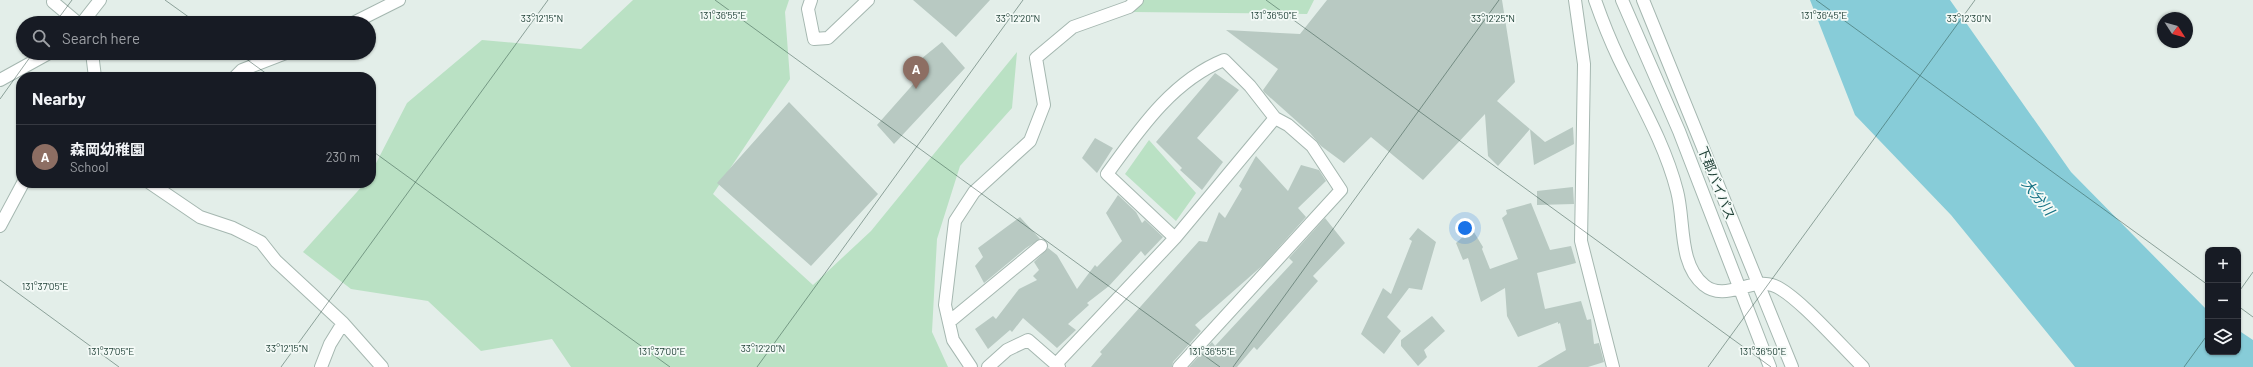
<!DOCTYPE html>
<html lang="en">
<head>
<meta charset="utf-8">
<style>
	body { margin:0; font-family:Barlow,"Noto Sans JP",sans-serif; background:#242831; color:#f1f3f6 }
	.controls { position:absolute; right:12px; bottom:12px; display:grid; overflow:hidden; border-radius:8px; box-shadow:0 1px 3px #0004 }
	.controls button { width:36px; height:36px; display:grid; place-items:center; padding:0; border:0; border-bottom:1px solid #363941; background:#171b24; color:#f1f3f6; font:20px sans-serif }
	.compass { position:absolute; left:2157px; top:12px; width:36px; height:36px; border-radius:50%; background:#171b24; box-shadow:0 1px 3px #0004; rotate:126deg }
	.you { position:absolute; left:1465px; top:228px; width:14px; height:14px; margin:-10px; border:3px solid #fff; border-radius:50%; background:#1a73e8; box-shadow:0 0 0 6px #1a73e833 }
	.badge { display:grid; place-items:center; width:26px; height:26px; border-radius:50%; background:#d93025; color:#fff; font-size:13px; font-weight:700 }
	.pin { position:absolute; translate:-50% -33px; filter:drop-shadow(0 1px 2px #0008) }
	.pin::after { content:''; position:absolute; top:21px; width:14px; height:12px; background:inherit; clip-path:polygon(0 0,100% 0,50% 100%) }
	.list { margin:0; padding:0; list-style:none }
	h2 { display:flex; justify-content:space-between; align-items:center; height:52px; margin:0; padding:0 16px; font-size:17px }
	h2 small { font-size:13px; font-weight:400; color:#9ea1a6 }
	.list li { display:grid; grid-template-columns:26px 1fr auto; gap:12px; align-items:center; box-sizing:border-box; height:64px; padding:0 16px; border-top:1px solid #363941 }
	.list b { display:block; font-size:15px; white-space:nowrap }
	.list p { margin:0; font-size:13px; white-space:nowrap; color:#9ea1a6 }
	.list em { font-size:13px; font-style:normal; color:#9ea1a6 }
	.icon { flex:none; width:22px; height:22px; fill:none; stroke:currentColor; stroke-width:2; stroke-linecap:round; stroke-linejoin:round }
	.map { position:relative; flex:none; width:2253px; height:367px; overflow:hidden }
	.search { position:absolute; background:#171b24; box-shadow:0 1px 3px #0004; left:16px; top:16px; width:360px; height:44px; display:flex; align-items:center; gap:10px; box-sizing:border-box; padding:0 14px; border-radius:22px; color:#9ea1a6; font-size:15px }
	.panel { position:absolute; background:#171b24; box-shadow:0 1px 3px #0004; left:16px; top:72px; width:360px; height:116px; border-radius:16px }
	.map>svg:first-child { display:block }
	.green { fill:#bae1c4 }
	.water { fill:#87ccd8 }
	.building { fill:#b8c9c2 }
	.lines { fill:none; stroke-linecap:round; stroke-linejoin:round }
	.minor-casing { stroke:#a5b7b0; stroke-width:14 }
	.minor { stroke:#fff; stroke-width:12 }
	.ticks { fill:none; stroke:#214238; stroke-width:1; stroke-opacity:0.45 }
	.labels { text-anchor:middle; stroke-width:3.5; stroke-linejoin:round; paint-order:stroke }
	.street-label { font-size:13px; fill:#214238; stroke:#f4faf7 }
	.water-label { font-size:14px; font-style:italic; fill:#157284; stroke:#f4faf7 }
	.ticks-label { font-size:10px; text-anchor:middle; fill:#214238; stroke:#f4faf7; stroke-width:3.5; stroke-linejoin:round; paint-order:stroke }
</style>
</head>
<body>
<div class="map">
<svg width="2253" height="367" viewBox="0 0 2253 367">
	<rect width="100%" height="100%" fill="#e3eee9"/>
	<path class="green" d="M633,0H789L785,12L790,79L713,194L813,285L871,231L1017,52L1012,108L960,166L937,239L932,332L948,367H571L552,339L481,351L428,301L351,289L303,252L365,183H371V173L407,103L482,40L581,49Z
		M1143,0H1314L1307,14L1133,12Z
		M1149,140L1196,193L1176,221L1125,174Z"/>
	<path class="water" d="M1810,0H1950L2071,172L2208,311V352H2238V330L2253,340V367H2075L1951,215L1855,115Z"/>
	<path class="building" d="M913,0H990L956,37Z
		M1327,0H1502L1515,82L1497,101L1545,142L1573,127L1574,144L1534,165L1530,129L1498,166L1488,156L1485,114L1423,180L1371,137L1344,163L1321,146L1310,133L1264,92L1263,90L1278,69L1226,30L1300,34Z
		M942,42L965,68L894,144L877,125L924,72L916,63Z
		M1215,73L1239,90L1197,138L1223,162L1202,190L1180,170L1182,168L1156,142Z
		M789,102L878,194L811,266L717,183Z
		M1095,138L1113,148L1097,173L1082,158Z
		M1256,156L1288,191L1301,165L1319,170L1326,181L1298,208L1306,217L1263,265L1195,325L1201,331L1173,362L1172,367H1091L1102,354L1100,352L1199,241L1207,242L1219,212L1225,218L1242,189L1239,186Z
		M1573,187L1574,204L1537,205V191Z
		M1118,195L1136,212L1142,223L1145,220L1163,237L1145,256L1141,251L1109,286L1087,303L1089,305L1068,324L1076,330L1057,348L1023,318L1012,332L1010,330L988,349L975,329L993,316L996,319L1019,289L1037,280L1033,276L1039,270L1034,262L1048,248L1057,255L1077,289L1095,265L1097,267L1122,241L1106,213Z
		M1531,203L1550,250L1571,246L1576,263L1537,273L1545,309L1581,301L1587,320L1591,319L1594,344L1599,343L1604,362L1588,367H1537L1566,350L1560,323L1558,324V322L1518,337L1507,316L1505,288L1481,302L1468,258L1463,260L1456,243L1472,229L1483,247L1482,249L1490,269L1518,259L1502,218L1507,214L1506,210Z
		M1020,217L1040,239L1026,248L984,283L975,266L983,257L978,248Z
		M1325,218L1345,243L1313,276L1318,281L1257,350L1254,347L1237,367H1189L1212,342L1215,346L1293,262L1289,258Z
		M1418,228L1436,242L1422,290L1409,288L1387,317L1401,331L1384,354L1361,334L1383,288L1391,294L1412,241L1409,239Z
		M1432,316L1445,331L1424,350L1427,357L1418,366L1401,346V340Z"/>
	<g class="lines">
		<g class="minor-casing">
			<path id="minor" d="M811,0L808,9L814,39L828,38L868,0
				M1575,0L1584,64L1581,241L1613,367
				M1595,0C1602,20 1610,40 1619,59C1640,102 1665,144 1677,191C1685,221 1678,264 1704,285C1724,302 1751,278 1772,285C1794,291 1844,349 1863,367
				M1622,0L1679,131L1770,367
				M1643,0L1792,367
				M53,2L78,23
				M82,23L100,0
				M353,23L399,0
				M92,53L95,77
				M235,77L242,70L286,53
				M0,80L49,53
				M150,183L200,217L233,228L261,242L276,261L343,323L382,367
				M0,226L23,183
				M1175,238L1107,174C1139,130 1172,81 1224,60L1250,86L1275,118L1288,125L1312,146L1341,190L1179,367
				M949,322L1041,246
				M1056,364L1175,238L1275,118
				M321,367L330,344L343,323
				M971,367L953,340L945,305L955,221L974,192L1030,141L1044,105L1036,58L1073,27L1129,7L1137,0
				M988,367L1007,350L1028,340L1059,367"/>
		</g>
		<use href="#minor" class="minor"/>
	</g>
	<path class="ticks" d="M165,0L197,23M715,0L1220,367M1266,0L1771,367M1816,0L2208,285M55,23L72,0M238,53L271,77M0,99L33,53M371,150L670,367M0,280L119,367M2238,293L2253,272M2238,306L2253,317M281,367L548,0M757,367L1023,0M1233,367L1499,0M1708,367L1975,0M2184,367L2208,334"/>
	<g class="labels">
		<g class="street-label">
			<text transform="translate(1717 183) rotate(68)" y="5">下郡バイパス</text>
		</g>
		<g class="water-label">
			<text transform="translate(2038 197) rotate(51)" y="5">大分川</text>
		</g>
	</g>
	<g class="ticks-label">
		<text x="723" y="19">131°36'55"E</text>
		<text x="1274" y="19">131°36'50"E</text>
		<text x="1824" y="19">131°36'45"E</text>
		<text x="542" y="22">33°12'15"N</text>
		<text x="1018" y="22">33°12'20"N</text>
		<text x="1493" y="22">33°12'25"N</text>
		<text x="1969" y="22">33°12'30"N</text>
		<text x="45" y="290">131°37'05"E</text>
		<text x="287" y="352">33°12'15"N</text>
		<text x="763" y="352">33°12'20"N</text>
		<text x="111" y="355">131°37'05"E</text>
		<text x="662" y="355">131°37'00"E</text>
		<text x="1212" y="355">131°36'55"E</text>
		<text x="1763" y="355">131°36'50"E</text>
	</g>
</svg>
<div class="controls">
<button>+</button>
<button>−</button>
<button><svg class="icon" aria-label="layers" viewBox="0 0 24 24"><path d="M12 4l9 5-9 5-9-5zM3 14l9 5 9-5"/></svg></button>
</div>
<svg class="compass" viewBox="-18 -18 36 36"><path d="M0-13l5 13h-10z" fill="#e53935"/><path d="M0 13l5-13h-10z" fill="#9ea1a6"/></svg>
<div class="you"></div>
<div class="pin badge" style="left:916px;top:89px;background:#8d6e63">A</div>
<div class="search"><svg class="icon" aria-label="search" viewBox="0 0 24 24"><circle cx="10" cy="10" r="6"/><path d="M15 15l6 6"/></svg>Search here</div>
<section class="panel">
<h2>Nearby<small></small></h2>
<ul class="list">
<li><span class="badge" style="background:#8d6e63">A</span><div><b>森岡幼稚園</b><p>School</p></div><em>230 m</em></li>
</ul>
</section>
</div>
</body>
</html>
